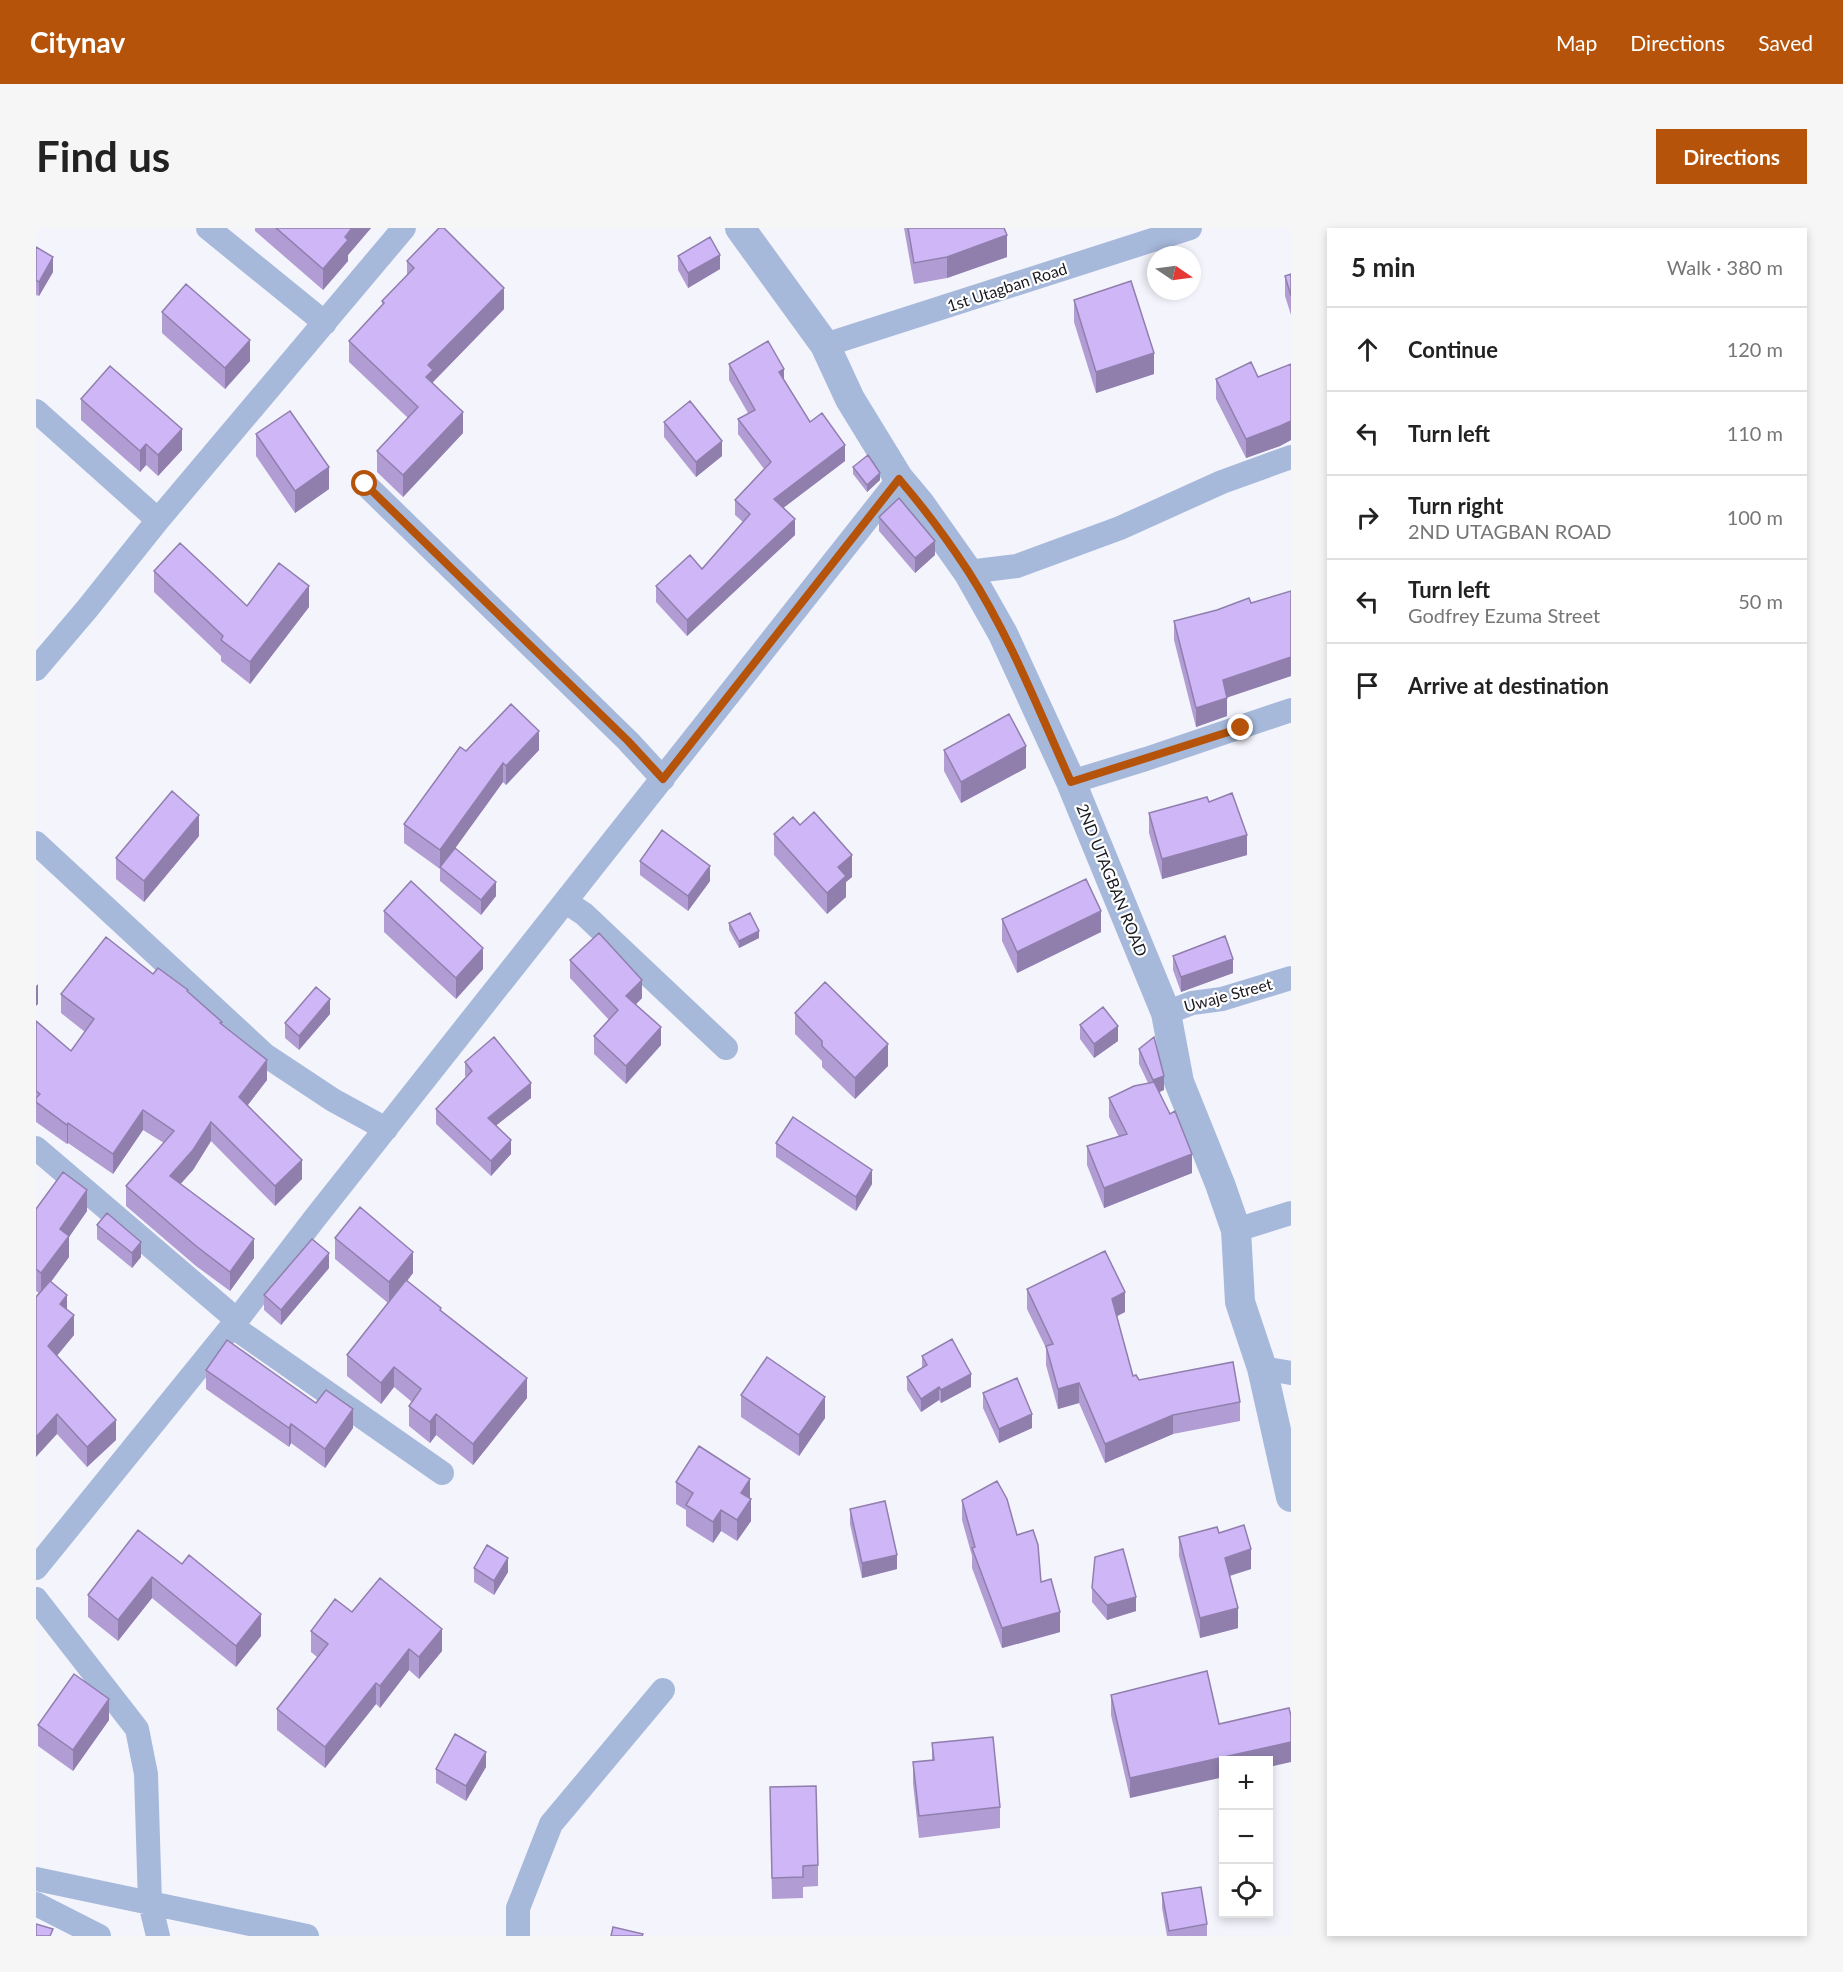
<!DOCTYPE html>
<html lang="en">
<head>
<meta charset="utf-8">
<style>
	body { margin:0; font-family:Lato,sans-serif; background:#f6f6f6; color:#222 }
	.controls { position:absolute; right:18px; bottom:18px; display:grid; overflow:hidden; border-radius:0px; box-shadow:0 3px 9px #0003 }
	.controls button { width:54px; height:54px; display:grid; place-items:center; padding:0; border:0; border-bottom:2px solid #e0e0e0; background:#fff; color:#222; font:30px sans-serif }
	.compass { position:absolute; left:1111px; top:18px; width:54px; height:54px; border-radius:50%; background:#fff; box-shadow:0 3px 9px #0003; rotate:103deg }
	.stop { position:absolute; width:18px; height:18px; margin:-14px; border:4px solid #b45309; border-radius:50%; background:#fff }
	.stop.end { background:#b45309; border-color:#fff; box-shadow:0 2px 6px #0008 }
	.list { margin:0; padding:0; list-style:none }
	h2 { display:flex; justify-content:space-between; align-items:center; height:78px; margin:0; padding:0 24px; font-size:26px }
	h2 small { font-size:20px; font-weight:400; color:#767676 }
	.list li { display:grid; grid-template-columns:39px 1fr auto; gap:18px; align-items:center; box-sizing:border-box; height:84px; padding:0 24px; border-top:2px solid #e0e0e0 }
	.list b { display:block; font-size:22px; white-space:nowrap }
	.list p { margin:0; font-size:20px; white-space:nowrap; color:#767676 }
	.list em { font-size:20px; font-style:normal; color:#767676 }
	.icon { flex:none; width:33px; height:33px; fill:none; stroke:currentColor; stroke-width:2; stroke-linecap:round; stroke-linejoin:round }
	.map { position:relative; flex:none; width:1255px; height:1708px; overflow:hidden; border-radius:0px }
	header { display:flex; align-items:center; gap:36px; box-sizing:border-box; height:84px; padding:0 30px; background:#b45309; color:#fff }
	header strong { font-size:28px }
	nav { display:flex; gap:33px; margin-inline-start:auto; font-size:21px }
	.intro { display:flex; align-items:center; justify-content:space-between; box-sizing:border-box; height:144px; padding:0 36px }
	h1 { margin:0; font-size:42px }
	.button { padding:15px 27px; border-radius:0px; background:#b45309; color:#fff; font-size:21px; font-weight:700 }
	main { display:flex; gap:36px; padding:0 36px }
	aside { flex:1; background:#fff; border-radius:0px; box-shadow:0 3px 9px #0003 }
	.map>svg:first-child { display:block }
	.lines { fill:none; stroke-linecap:round; stroke-linejoin:round }
	.minor { stroke:#a7b9db; stroke-width:24 }
	.tertiary { stroke:#a7b9db; stroke-width:30 }
	.wall { fill:#b19dd4 }
	.shaded-wall { fill:#907fad }
	.building { fill:#ceb6f7; stroke:#907fad; stroke-width:1.5 }
	.route { stroke:#b45309; stroke-width:8 }
	.labels { text-anchor:middle; stroke-width:4.5; stroke-linejoin:round; paint-order:stroke }
	.street-label { font-size:16px; fill:#191920; stroke:#fff }
</style>
</head>
<body>
<header>
<strong>Citynav</strong>
<nav><a>Map</a><a>Directions</a><a>Saved</a></nav>
</header>
<div class="intro"><h1>Find us</h1><a class="button">Directions</a></div>
<main>
<div class="map">
<svg width="1255" height="1708" viewBox="0 0 1255 1708">
	<rect width="100%" height="100%" fill="#f4f4fc"/>
	<g class="lines">
		<path class="minor" d="M172,0L289,95
			M789,117L1154,0
			M0,183L122,292
			M329,256L592,513L627,551
			M932,344L981,338L1084,300L1186,254L1255,229
			M0,441L51,381L122,292L368,0
			M1035,554L1110,531L1255,482
			M0,615L229,827L297,872L350,901
			M530,674L548,686L690,820
			M1130,785L1156,775L1186,771L1255,750
			M0,920L201,1092L0,1340
			M1200,1002L1255,985
			M201,1092L279,990L863,251
			M196,1098L406,1245
			M1226,1140L1255,1145
			M0,1371L101,1501L110,1546L114,1675L122,1708
			M0,1651L271,1708
			M0,1676L63,1708
			M482,1708V1680L515,1596L627,1462"/>
		<path class="tertiary" d="M704,0L789,117L814,171L863,251L884,276L932,344L967,406L1035,554L1130,785L1143,854L1184,956L1200,1002L1204,1074L1226,1140L1255,1269"/>
	</g>
	<path class="wall" d="M219,0H335L312,27V33L287,62L219,3Z
		M868,0H968L971,29L911,50L878,56Z
		M0,19L17,44L3,68L0,67Z
		M642,28L684,41L652,60L642,42Z
		M371,33L468,81L397,154V155L427,205L367,269L341,244V223L372,190L313,134V113L346,78V73L371,47Z
		M1255,46V87L1249,68V48Z
		M1038,72L1118,146L1060,165L1038,94Z
		M126,84L214,133L189,161L126,105Z
		M693,136L748,152L774,194L809,233L747,280L759,307L651,408L620,374V358L666,341L707,294L699,287V272L728,241L702,206V191L712,185L693,152Z
		M1255,136V212L1244,218L1210,230L1180,171V151L1222,149Z
		M45,171L146,222L122,248L110,237L104,244L45,192Z
		M628,194L686,228L660,249L628,209Z
		M220,206L293,261L259,285L220,228Z
		M817,239L844,252L831,264L817,246Z
		M843,289L899,327L879,345L843,303Z
		M118,343L211,378L273,379L214,456L185,433V428L118,364Z
		M1255,363V448L1191,469V488L1160,499L1138,412V393L1215,375Z
		M503,522L470,557L467,554L419,620L460,668L445,687L404,653V641L368,615V596L430,523Z
		M908,522L990,540L925,575L908,543Z
		M1173,574L1211,627L1126,651L1113,605V585Z
		M764,597L816,649L810,654V669L791,686L738,627V606Z
		M163,608L108,674L80,651V630Z
		M604,633L674,653L652,683L604,647Z
		M348,683L447,741L420,771L348,704Z
		M966,691L1065,704L981,745L966,713Z
		M693,695L723,710L703,720L693,702Z
		M1137,728L1197,745L1145,764L1137,742Z
		M534,732L606,770L600,776L625,817L590,856L558,826V808L573,792L534,750Z
		M117,746L152,764L186,797L231,852L212,877L266,951L239,978L175,913L157,942L144,956L218,1030L194,1063L160,1038L90,978V958L128,915L107,902L77,946L32,915L31,916L0,894V793L35,823L49,804L25,785V766Z
		M759,785L852,838L819,871L786,839V833L759,806Z
		M294,786L263,822L249,810V795Z
		M1044,797L1082,813L1058,830L1044,811Z
		M1103,821L1128,862L1123,864L1156,945L1068,980L1051,937V918L1083,909L1073,889V870L1112,855L1103,836Z
		M429,834L495,870L460,897L475,926L455,948L400,896V881L430,849L429,848Z
		M740,915L836,956L820,983L740,929Z
		M0,981L51,983L33,1009V1029L15,1054L31,1082L38,1107L21,1128L80,1212L51,1239L21,1206L3,1065L0,1063Z
		M61,997L105,1029L96,1040L61,1011Z
		M299,1010L377,1045L371,1053L405,1083L491,1170L437,1237L400,1207L394,1215L373,1198V1178L376,1174L358,1159L345,1176L311,1148V1127L352,1075L299,1031Z
		M293,1040L245,1097L228,1082V1067Z
		M991,1061L1089,1084L1080,1088L1097,1148L1103,1152L1204,1174V1193L1137,1206L1069,1235L1043,1175L1022,1181L1010,1137V1120L991,1081Z
		M886,1128L935,1159L905,1175L903,1172L885,1184L871,1162V1149L886,1140Z
		M170,1142L317,1200L289,1240L255,1215L253,1219L170,1161Z
		M947,1165L996,1200L963,1215L947,1180Z
		M705,1167L789,1190L763,1228L705,1189Z
		M640,1254L714,1271L715,1293L701,1313L685,1303L677,1315L650,1298V1282L640,1276Z
		M926,1272L981,1307L1005,1354L1024,1404L966,1420L936,1340V1328L926,1292Z
		M814,1281L861,1341L826,1350L814,1296Z
		M1183,1305L1215,1341L1194,1348L1202,1400L1164,1410L1143,1328V1309Z
		M146,1336L225,1408L200,1439L116,1370L82,1413L52,1389V1367Z
		M438,1340L472,1344L458,1367L438,1354Z
		M1056,1360L1100,1383L1071,1392L1056,1374Z
		M316,1384L406,1423L383,1451L373,1442L344,1480L340,1476L289,1540L241,1502V1481L281,1429L275,1424V1403Z
		M1075,1467L1183,1496L1094,1570L1075,1487Z
		M73,1492L37,1543L2,1518V1497Z
		M896,1515L964,1579V1600L883,1610L877,1555V1534L896,1532Z
		M450,1539L430,1573L400,1555V1541Z
		M734,1559L782,1637V1658L767,1659V1670L736,1671Z
		M1126,1665L1171,1696V1708H1131L1126,1680Z"/>
	<path class="shaded-wall" d="M316,0H335L312,27V33L287,62V41L309,9Z
		M971,7V29L911,50V29Z
		M684,27V41L652,60V45Z
		M17,29V44L3,68V54Z
		M468,60V81L397,154V163L390,149L392,137Z
		M214,112V133L189,161V140Z
		M1118,125V146L1060,165V144Z
		M748,141V156L743,144Z
		M427,184V205L367,269V247Z
		M1255,193V212L1244,218L1210,230V211Z
		M146,201V222L122,248V227Z
		M686,213V228L660,249V234Z
		M110,216V237L104,244V223Z
		M809,217V233L738,287V271Z
		M293,239V261L259,285V263Z
		M844,245V252L831,264V257Z
		M759,291V307L651,408V392Z
		M899,313V327L879,345V330Z
		M273,358V379L214,456V434Z
		M1255,429V448L1187,471V452Z
		M1191,470V488L1160,499V480Z
		M503,503V522L470,557V538Z
		M990,518V540L925,575V554Z
		M467,535V554L405,640L404,639V641V622Z
		M163,587V608L108,674V653Z
		M1211,607V627L1126,651V631Z
		M816,627V649L810,654V669L791,686V665L802,639Z
		M674,638V653L652,683V668Z
		M460,654V668L445,687V672Z
		M1065,683V704L981,745V724Z
		M723,703V710L703,720V713Z
		M447,720V741L420,771V750Z
		M1197,731V745L1145,764V749Z
		M606,752V770L590,786V768Z
		M2,756V776L0,778V758Z
		M294,771V786L263,822V808Z
		M1082,798V813L1058,830V816Z
		M625,799V817L590,856V838Z
		M852,816V838L819,871V850Z
		M231,832V852L203,888V869Z
		M1128,848V862L1117,867V852Z
		M495,855V870L452,904V890Z
		M107,882V902L77,946V926Z
		M175,894V913L157,942L134,968V948Z
		M32,895V915L31,916V897Z
		M475,912V926L455,948V933Z
		M1156,926V945L1068,980V960Z
		M266,932V951L239,978V958Z
		M836,942V956L820,983V969Z
		M51,962V983L33,1009V1029L5,1067V1045L24,1001Z
		M218,1011V1030L194,1063V1044Z
		M105,1014V1029L96,1040V1025Z
		M377,1024V1045L353,1076V1054Z
		M293,1025V1040L245,1097V1082Z
		M1089,1064V1084L1076,1091V1071Z
		M31,1067V1088L24,1076Z
		M38,1087V1107L12,1138V1118Z
		M358,1139V1159L345,1176V1155Z
		M935,1146V1159L905,1175V1162Z
		M491,1150V1170L437,1237V1216Z
		M1043,1155V1175L1022,1181V1161Z
		M903,1159V1172L885,1184V1171Z
		M789,1169V1190L763,1228V1207Z
		M317,1181V1200L289,1240V1221Z
		M21,1186V1206L0,1229V1209Z
		M400,1186V1207L394,1215V1194Z
		M996,1186V1200L963,1215V1201Z
		M1137,1187V1206L1069,1235V1216Z
		M80,1192V1212L51,1239V1219Z
		M255,1196V1215L253,1219V1200Z
		M714,1251V1272L705,1265Z
		M715,1271V1293L701,1313V1292Z
		M685,1282V1303L677,1315V1294Z
		M1215,1321V1341L1189,1349V1330Z
		M861,1327V1341L826,1350V1335Z
		M472,1330V1344L458,1367V1353Z
		M116,1349V1370L82,1413V1392Z
		M1100,1369V1383L1071,1392V1377Z
		M1202,1380V1400L1164,1410V1390Z
		M1024,1384V1404L966,1420V1400Z
		M225,1386V1408L200,1439V1418Z
		M406,1401V1423L383,1451V1429Z
		M373,1421V1442L344,1480V1458Z
		M340,1455V1476L289,1540V1519Z
		M73,1471V1492L37,1543V1522Z
		M1255,1514V1534L1233,1539V1533H1188V1549L1094,1570V1550Z
		M450,1524V1539L430,1573V1558Z"/>
	<path class="building" d="M240,0H316L309,9L312,12L287,41Z
		M403,0H408L468,60L392,137L397,142L390,149L427,184L367,247L341,223L382,179L313,113L348,75L346,73L378,40L371,33Z
		M872,0H968L971,7L911,29L878,35Z
		M674,9L684,27L652,45L642,28Z
		M0,19L17,29L3,54L0,52Z
		M1255,46V68L1249,48Z
		M1095,53L1118,125L1060,144L1038,72Z
		M150,56L214,112L189,140L126,84Z
		M732,113L748,141L743,144L774,194L786,185L809,217L738,271L759,291L651,392L620,358L654,327L666,341L714,286L699,272L735,234L702,191L719,182L693,136Z
		M1215,134L1222,149L1255,136V193L1244,198L1210,211L1180,151Z
		M74,138L146,201L122,227L110,216L104,223L45,171Z
		M654,173L686,213L660,234L628,194Z
		M254,183L293,239L259,263L220,206Z
		M832,227L844,245L831,257L817,239Z
		M863,270L899,313L879,330L843,289Z
		M144,315L211,378L243,335L273,358L214,434L185,412L187,408L118,343Z
		M1255,363V429L1187,452L1191,470L1160,480L1138,393L1181,382L1213,370L1215,375Z
		M475,476L503,503L470,538L467,535L404,622L368,596L424,519L430,523Z
		M973,486L990,518L925,554L908,522Z
		M136,563L163,587L108,653L80,630Z
		M1196,565L1211,607L1126,631L1113,585L1171,569L1173,574Z
		M778,584L816,627L802,639L810,648L791,665L738,606L757,589L764,597Z
		M626,602L674,638L652,668L604,633Z
		M419,620L460,654L445,672L404,639Z
		M1050,651L1065,683L981,724L966,691Z
		M375,653L447,720L420,750L348,683Z
		M714,685L723,703L703,713L693,695Z
		M563,705L606,752L590,768L625,799L590,838L558,808L582,782L534,732Z
		M1189,708L1197,731L1145,749L1137,728Z
		M70,709L117,746L122,740L152,762L151,763L186,794L184,795L231,832L203,869L266,932L239,958L175,894L157,922L134,948L218,1011L194,1044L160,1018L90,958L138,903L107,882L77,926L32,895L31,897L0,874V870L4,866L0,863V793L35,823L58,791L25,766Z
		M789,754L852,816L819,850L786,818V813L759,785Z
		M280,759L294,771L263,808L249,795Z
		M1067,779L1082,798L1058,816L1044,797Z
		M458,809L495,855L452,890L475,912L455,933L400,881L436,843L429,834Z
		M1118,809L1128,848L1117,852L1103,821Z
		M1118,854L1134,886L1139,883L1156,926L1068,960L1051,918L1091,906L1073,870L1098,858Z
		M757,889L836,942L820,969L740,915Z
		M27,944L51,962L24,1001L33,1008L5,1045L0,1041V981Z
		M324,979L377,1024L353,1054L299,1010Z
		M71,985L105,1014L96,1025L61,997Z
		M276,1011L293,1025L245,1082L228,1067Z
		M1069,1023L1089,1064L1076,1071L1097,1148L1100,1147L1103,1152L1197,1134L1204,1174L1137,1187L1069,1216L1043,1155L1022,1161L1010,1118L1017,1116L991,1061Z
		M370,1052L405,1080L404,1082L491,1150L437,1216L400,1186L394,1194L373,1178L385,1161L358,1139L345,1155L311,1127Z
		M14,1053L31,1067L24,1076L38,1087L12,1118L80,1192L51,1219L21,1186L0,1209V1069Z
		M916,1111L935,1146L905,1162L903,1159L885,1171L871,1149L891,1137L886,1128Z
		M191,1112L280,1175L290,1162L317,1181L289,1221L255,1196L253,1200L170,1142Z
		M731,1129L789,1169L763,1207L705,1167Z
		M981,1150L996,1186L963,1201L947,1165Z
		M663,1218L714,1251L705,1265L715,1271L701,1292L685,1282L677,1294L650,1277L657,1265L640,1254Z
		M961,1253L971,1271L981,1307L997,1302L1002,1317L1005,1354L1015,1351L1024,1384L966,1400L936,1320L939,1319L926,1272Z
		M849,1273L861,1327L826,1335L814,1281Z
		M1208,1297L1215,1321L1189,1330L1202,1380L1164,1390L1143,1309L1181,1299L1183,1305Z
		M102,1302L146,1336L153,1327L225,1386L200,1418L116,1349L82,1392L52,1367Z
		M451,1317L472,1330L458,1353L438,1340Z
		M1087,1321L1100,1369L1071,1377L1056,1360L1059,1329Z
		M344,1350L406,1401L383,1429L373,1421L344,1458L340,1455L289,1519L241,1481L292,1416L275,1403L299,1371L316,1384Z
		M1171,1443L1183,1496L1253,1480L1255,1488V1514L1094,1550L1075,1467Z
		M38,1446L73,1471L37,1522L2,1497Z
		M419,1506L450,1524L430,1558L400,1541Z
		M957,1509L964,1579L883,1588L877,1534L898,1532L896,1515Z
		M780,1558L782,1637L767,1638V1649L736,1650L734,1559Z
		M1165,1659L1171,1696L1133,1703L1126,1665Z
		M0,1696L17,1701L14,1708H0Z
		M577,1699L607,1706L606,1708H575Z"/>
	<g class="lines">
		<path class="route" d="M329,256L592,513L627,551L863,251C888,280 911,311 932,343C974,408 1003,483 1035,554L1205,500"/>
	</g>
	<g class="labels">
		<g class="street-label">
			<text transform="translate(971 59) rotate(-18)" y="6">1st Utagban Road</text>
			<text transform="translate(1076 652) rotate(68)" y="6">2ND UTAGBAN ROAD</text>
			<text transform="translate(1192 767) rotate(-15)" y="6">Uwaje Street</text>
		</g>
	</g>
</svg>
<div class="controls">
<button>+</button>
<button>−</button>
<button><svg class="icon" aria-label="locate" viewBox="0 0 24 24"><circle cx="12" cy="12" r="6"/><path d="M12 2v4M12 18v4M2 12h4M18 12h4"/></svg></button>
</div>
<svg class="compass" viewBox="-18 -18 36 36"><path d="M0-13l5 13h-10z" fill="#e53935"/><path d="M0 13l5-13h-10z" fill="#767676"/></svg>
<div class="stop" style="left:329px;top:256px"></div>
<div class="stop end" style="left:1205px;top:500px"></div>
</div>
<aside>
<h2>5 min<small>Walk · 380 m</small></h2>
<ul class="list">
<li><svg class="icon" aria-label="ahead" viewBox="0 0 24 24"><path d="M12 20V5M6 11l6-6 6 6"/></svg><div><b>Continue</b></div><em>120 m</em></li>
<li><svg class="icon" aria-label="left" viewBox="0 0 24 24"><path d="M17 20v-9H6M10 6l-5 5 5 5"/></svg><div><b>Turn left</b></div><em>110 m</em></li>
<li><svg class="icon" aria-label="right" viewBox="0 0 24 24"><path d="M7 20v-9h11M14 6l5 5-5 5"/></svg><div><b>Turn right</b><p>2ND UTAGBAN ROAD</p></div><em>100 m</em></li>
<li><svg class="icon" aria-label="left" viewBox="0 0 24 24"><path d="M17 20v-9H6M10 6l-5 5 5 5"/></svg><div><b>Turn left</b><p>Godfrey Ezuma Street</p></div><em>50 m</em></li>
<li><svg class="icon" aria-label="arrive" viewBox="0 0 24 24"><path d="M6 21V4h12l-3 4 3 4H6"/></svg><div><b>Arrive at destination</b></div></li>
</ul>
</aside>
</main>
</body>
</html>
